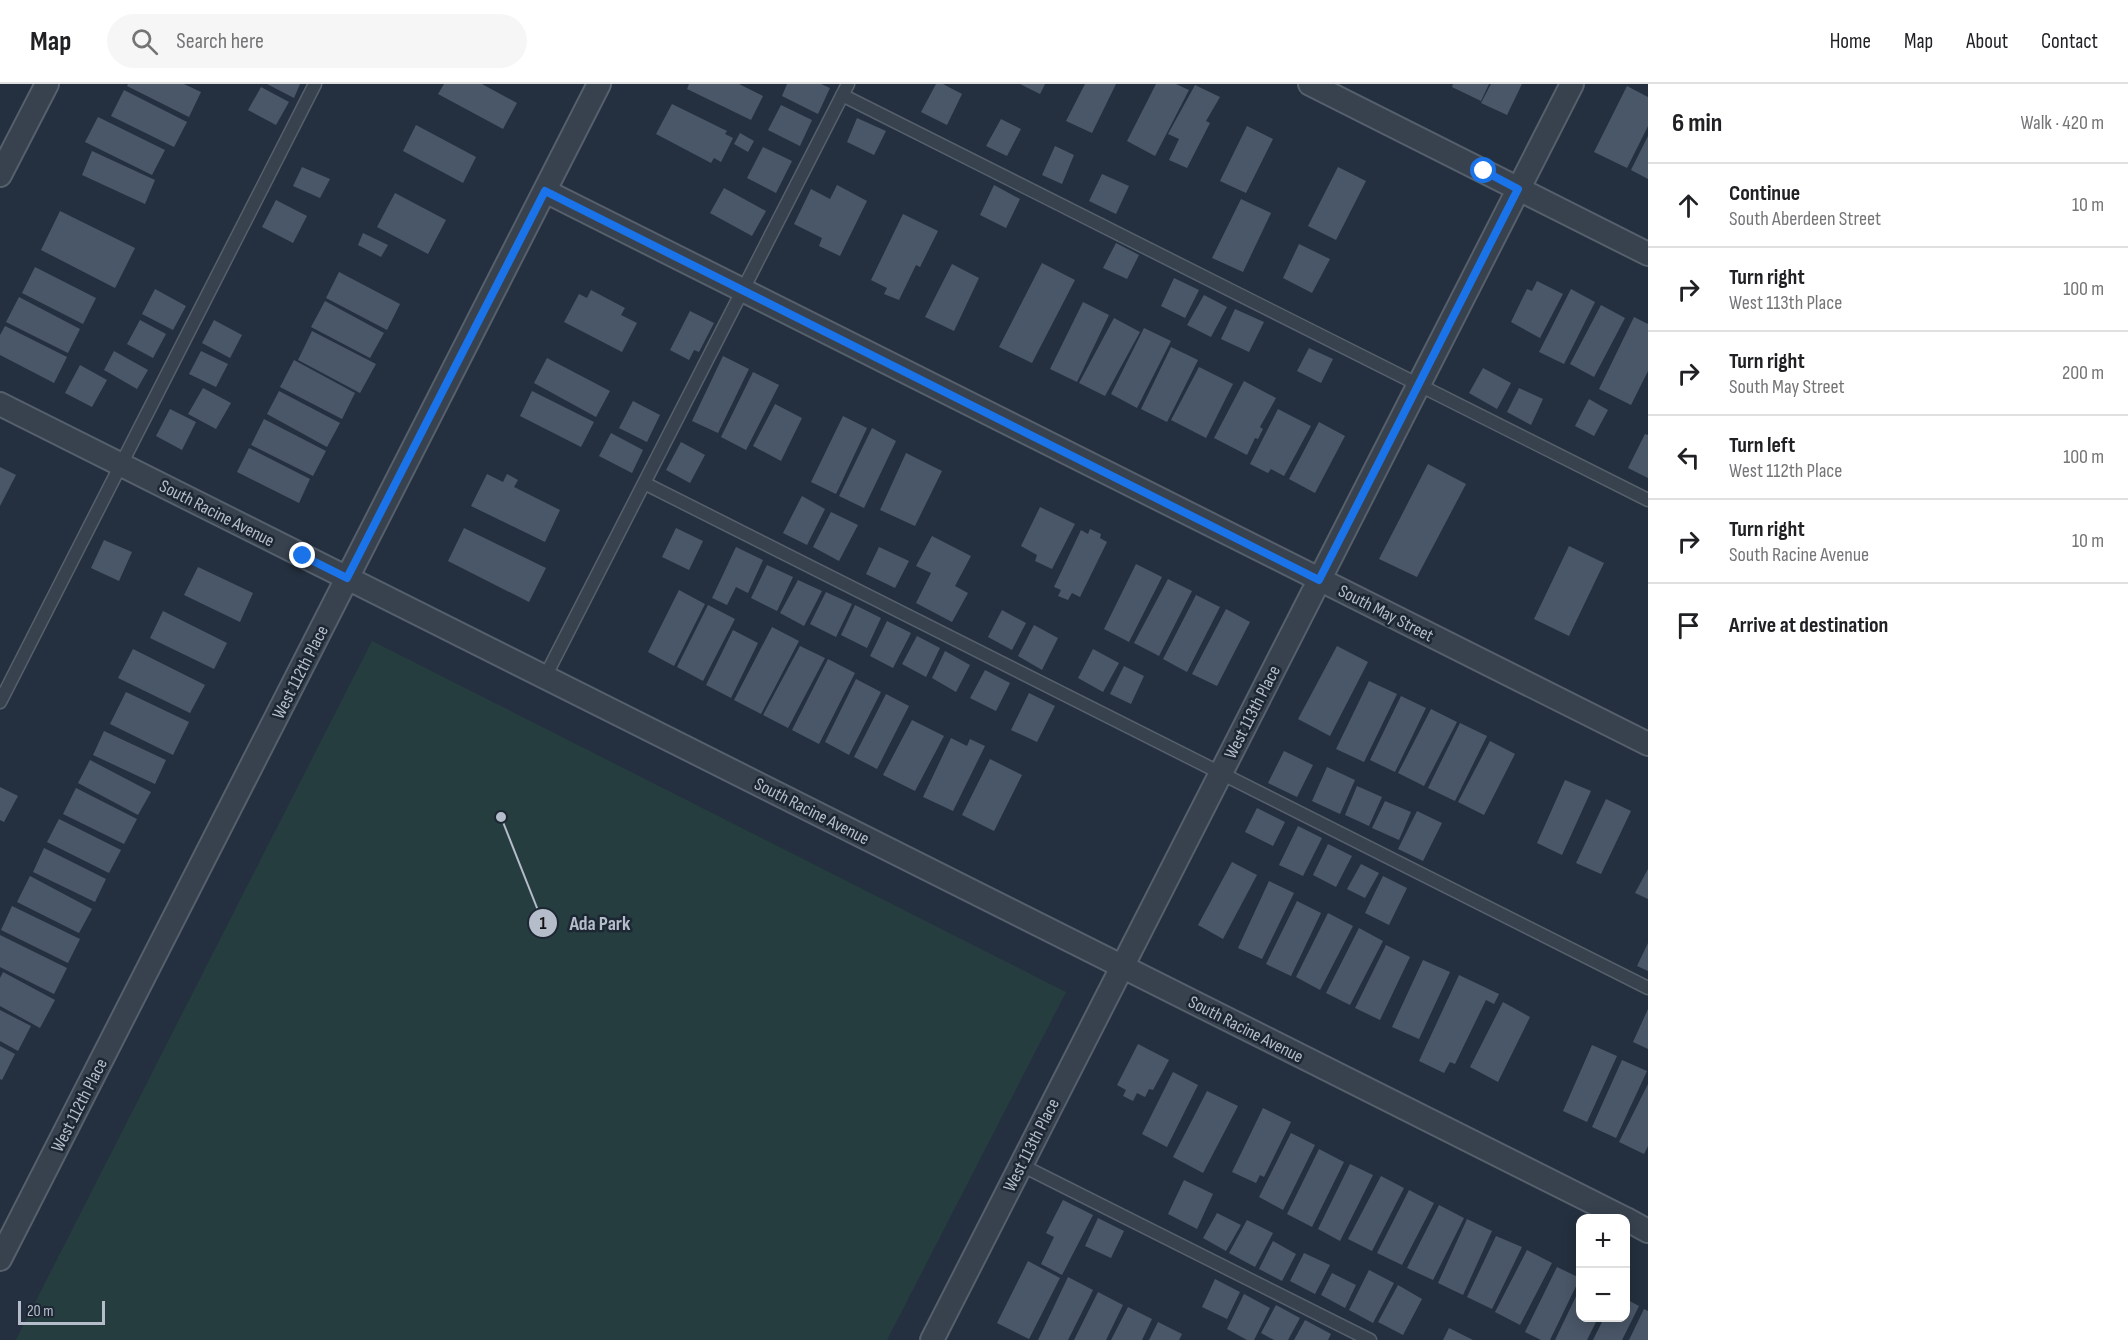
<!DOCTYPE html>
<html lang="en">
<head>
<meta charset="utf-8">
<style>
	body { margin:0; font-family:"Sofia Sans Condensed",sans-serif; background:#f6f6f6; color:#202124 }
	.controls { position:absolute; right:18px; bottom:18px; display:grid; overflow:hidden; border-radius:12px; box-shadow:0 3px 15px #0003 }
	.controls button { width:54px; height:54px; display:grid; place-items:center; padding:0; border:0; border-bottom:2px solid #e0e0e0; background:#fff; color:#202124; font:30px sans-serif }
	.scale { position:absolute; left:18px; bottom:15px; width:87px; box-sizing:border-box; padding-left:6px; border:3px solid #b5bdca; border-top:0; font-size:16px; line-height:21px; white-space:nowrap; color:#b5bdca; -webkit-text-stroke:4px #1d2734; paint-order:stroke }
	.stop { position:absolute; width:18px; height:18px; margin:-14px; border:4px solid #1a73e8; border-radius:50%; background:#fff }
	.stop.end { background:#1a73e8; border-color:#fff; box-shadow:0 2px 6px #0008 }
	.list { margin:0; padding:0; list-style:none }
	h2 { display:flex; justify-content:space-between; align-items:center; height:78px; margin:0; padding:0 24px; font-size:26px }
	h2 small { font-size:20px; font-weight:400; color:#757577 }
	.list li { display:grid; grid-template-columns:39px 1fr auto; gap:18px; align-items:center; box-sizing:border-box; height:84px; padding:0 24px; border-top:2px solid #e0e0e0 }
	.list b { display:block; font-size:22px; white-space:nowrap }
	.list p { margin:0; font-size:20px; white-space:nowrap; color:#757577 }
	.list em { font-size:20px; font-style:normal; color:#757577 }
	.icon { flex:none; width:33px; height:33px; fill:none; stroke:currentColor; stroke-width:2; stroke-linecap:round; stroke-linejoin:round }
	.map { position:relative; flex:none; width:1648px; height:1256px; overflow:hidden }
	header { display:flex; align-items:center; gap:36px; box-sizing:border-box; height:84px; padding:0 30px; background:#fff; border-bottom:2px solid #e0e0e0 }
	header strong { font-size:28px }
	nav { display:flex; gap:33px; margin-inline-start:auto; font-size:21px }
	.search { width:420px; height:54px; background:#f6f6f6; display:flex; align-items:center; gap:15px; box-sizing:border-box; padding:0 21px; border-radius:33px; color:#757577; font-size:22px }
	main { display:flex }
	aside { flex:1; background:#fff }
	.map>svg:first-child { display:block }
	.green { fill:#263d40 }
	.building { fill:#4a5768 }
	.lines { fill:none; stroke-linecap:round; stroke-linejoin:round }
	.lane-casing { stroke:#56606d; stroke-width:15 }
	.street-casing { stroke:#56606d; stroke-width:26 }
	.lane { stroke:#38424f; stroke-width:12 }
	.street { stroke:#38424f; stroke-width:22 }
	.route { stroke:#1a73e8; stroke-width:8 }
	.labels { text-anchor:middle; stroke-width:5; stroke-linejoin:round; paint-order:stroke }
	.street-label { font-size:18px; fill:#b5bdca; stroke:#1d2734 }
	.leader { fill:none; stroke:#b5bdca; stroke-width:2 }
	.callout-dot { fill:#b5bdca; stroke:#1d2734; stroke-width:2 }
	.mark-label { font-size:18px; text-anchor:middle; font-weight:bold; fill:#111 }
	.callout-label { font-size:20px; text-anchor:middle; font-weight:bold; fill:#b5bdca; stroke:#1d2734; stroke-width:5; stroke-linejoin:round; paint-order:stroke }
</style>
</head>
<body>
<header>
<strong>Map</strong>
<div class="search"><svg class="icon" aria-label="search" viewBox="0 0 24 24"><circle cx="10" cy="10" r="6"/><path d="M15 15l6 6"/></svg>Search here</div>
<nav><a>Home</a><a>Map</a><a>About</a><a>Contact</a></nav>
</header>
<main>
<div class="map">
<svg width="1648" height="1256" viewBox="0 0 1648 1256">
	<rect width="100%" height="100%" fill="#24303f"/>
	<path class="green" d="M372,557L1066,908L887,1256H16Z"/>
	<path class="building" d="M128,0H184L201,8L189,33L127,2Z
		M267,0H300L294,14Z
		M444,0H482L517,19L503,45L438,10Z
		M689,0H739L763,12L751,36L687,5Z
		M787,0H821L830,4L818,30L782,12Z
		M936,0H943L962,10L947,41L921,28Z
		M1020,0H1045L1040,10Z
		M1085,0H1116L1092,49L1066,37Z
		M1156,0H1176L1189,6L1155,72L1127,57Z
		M1453,0H1489L1481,17L1452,3Z
		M1491,0H1522L1507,31L1481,19Z
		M1195,1L1220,13L1206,37L1210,39L1187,84L1169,76L1179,55L1168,50Z
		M1627,2L1648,13V42L1627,84L1594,68Z
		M261,3L289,18L276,41L248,26Z
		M124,6L187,38L174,63L111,32Z
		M672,20L727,47L725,50L733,54L721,78L714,74L711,79L656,50Z
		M781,21L812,36L800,62L768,46Z
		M98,33L165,66L152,91L85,58Z
		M857,34L886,47L874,71L847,58Z
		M1001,35L1021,45L1007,72L986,62Z
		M416,41L476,73L463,99L403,67Z
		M1247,42L1273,55L1246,109L1220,97Z
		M740,49L754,57L748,68L734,60Z
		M1648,52V95L1631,86Z
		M1055,62L1074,71L1062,100L1042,91Z
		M763,63L792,77L776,109L747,94Z
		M92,67L155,96L145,120L82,91Z
		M302,83L330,95L320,114L293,102Z
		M1338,83L1366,97L1336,156L1308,142Z
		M1102,90L1129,102L1116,130L1089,117Z
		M837,101L867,117L840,172L819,162L822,154L794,140L811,105L830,115Z
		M994,101L1020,115L1006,144L980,131Z
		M724,104L766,127L752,152L710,129Z
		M395,109L446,136L428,170L377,143Z
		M1241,115L1271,129L1243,188L1212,174Z
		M276,116L307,132L293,159L262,143Z
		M60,127L135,164L115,204L41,166Z
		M903,130L938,147L920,183L916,181L899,216L884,210L887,204L871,196Z
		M363,149L388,161L381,173L358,161Z
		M1116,159L1139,171L1127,195L1103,184Z
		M1299,160L1330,175L1312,209L1283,194Z
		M1042,179L1075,196L1032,279L999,263Z
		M952,180L979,194L954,247L925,233Z
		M35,183L96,214L83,240L22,209Z
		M339,188L400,220L387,246L326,214Z
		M1174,194L1199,206L1185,234L1161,222Z
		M1537,197L1563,210L1540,254L1511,238L1527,205L1532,207Z
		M155,205L186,222L173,246L142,230Z
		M1571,205L1595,218L1564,280L1539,268Z
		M591,206L625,224L621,231L637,239L622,268L564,238L579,210L587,214Z
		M1204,211L1227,223L1211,253L1187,241Z
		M19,213L80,245L68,269L6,238Z
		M325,217L384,249L370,274L311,243Z
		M1083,218L1109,231L1077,298L1050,285Z
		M1601,221L1625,234L1594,293L1570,280Z
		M1235,225L1264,238L1249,268L1221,255Z
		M690,227L714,239L699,268L694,266L689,276L670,266Z
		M1634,233L1648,240V287L1631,321L1599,305Z
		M1114,234L1140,248L1105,312L1079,299Z
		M140,236L166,250L153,274L127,260Z
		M214,236L242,251L230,274L202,259Z
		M5,242L67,273L54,299L0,271V251Z
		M1144,244L1171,257L1137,324L1111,310Z
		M312,247L376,280L360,309L298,276Z
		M1171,263L1198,276L1167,338L1141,325Z
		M1309,264L1333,275L1321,299L1297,287Z
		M114,267L148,286L137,305L104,286Z
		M201,267L228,280L216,303L189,290Z
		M723,272L749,285L718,349L692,337Z
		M547,274L610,307L596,333L534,299Z
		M294,276L355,309L342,335L280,303Z
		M80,281L107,296L92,323L65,309Z
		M1199,283L1233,300L1206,354L1171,336Z
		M1483,284L1511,299L1497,325L1469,309Z
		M753,288L779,301L746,366L721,353Z
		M1244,297L1276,314L1260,343L1263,345L1258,355L1255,354L1247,371L1214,354Z
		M203,304L231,319L216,345L188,330Z
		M1519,304L1543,315L1531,341L1507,328Z
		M279,307L340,339L327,363L267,330Z
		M532,307L594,338L581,363L520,332Z
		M1589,315L1608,326L1594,352L1575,342Z
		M633,317L660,331L647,358L619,344Z
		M775,320L802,334L781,377L753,362Z
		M170,325L196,338L182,366L156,352Z
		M1278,325L1311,342L1284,392L1271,385L1268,389L1250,380Z
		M843,332L867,344L836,410L811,398Z
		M264,335L326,367L313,392L251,361Z
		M1319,338L1345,352L1315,409L1289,395Z
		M872,344L896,357L864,424L839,412Z
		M611,349L643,366L632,389L599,372Z
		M1645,350L1648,351V394L1628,384Z
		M681,358L705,371L690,399L666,386Z
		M249,364L310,395L299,419L237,388Z
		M906,369L942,387L915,442L880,426Z
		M1428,380L1466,400L1417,493L1379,475Z
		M0,383L16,391L0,422Z
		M487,390L503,398L507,390L518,396L514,403L560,426L545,458L471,422Z
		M802,412L825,425L807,461L783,449Z
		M1040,423L1075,440L1052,485L1035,477L1037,471L1021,462Z
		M831,428L858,441L839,477L813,463Z
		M464,444L546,484L529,518L448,477Z
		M676,444L703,457L689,486L662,473Z
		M1090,445L1101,450L1100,454L1107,458L1080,513L1072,509L1068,516L1058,512L1061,506L1054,503L1081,446L1088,450Z
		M932,452L971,472L955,502L968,509L952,538L916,519L931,489L916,482Z
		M104,456L132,468L119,497L91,484Z
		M1569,462L1604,479L1569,552L1534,535Z
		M736,463L763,476L748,509L736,503L727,521L712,514Z
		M879,463L909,477L895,504L866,490Z
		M1136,480L1162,493L1129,558L1104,545Z
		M767,481L793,493L777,527L751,514Z
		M198,483L253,509L240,538L184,511Z
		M1168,495L1192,507L1159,572L1134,559Z
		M798,496L822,507L804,542L780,529Z
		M679,506L705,520L674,582L648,568Z
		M826,508L852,520L836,553L810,540Z
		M1196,511L1220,523L1187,588L1163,575Z
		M708,521L735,535L703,597L677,583Z
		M855,521L881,534L867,564L841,551Z
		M1226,525L1250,538L1217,602L1192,590Z
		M1002,526L1026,539L1012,566L988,553Z
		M163,527L227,559L214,585L150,554Z
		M887,537L911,549L893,584L870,572Z
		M1034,541L1058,554L1042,586L1018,572Z
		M772,543L799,557L761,630L734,616Z
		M733,546L758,559L731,614L706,601Z
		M917,552L940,564L926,593L902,580Z
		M800,562L825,574L788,644L763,631Z
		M1337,562L1368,578L1330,652L1298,635Z
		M133,565L205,601L190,629L118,594Z
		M1093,565L1119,579L1103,608L1078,594Z
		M945,567L970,581L956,608L932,594Z
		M828,575L855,589L819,660L792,646Z
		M1124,582L1144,592L1131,620L1110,610Z
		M985,586L1010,599L996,627L970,614Z
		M856,595L881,608L849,671L825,658Z
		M1369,597L1397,610L1364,678L1336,665Z
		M126,608L189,638L173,671L110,640Z
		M1029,609L1055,622L1037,658L1011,646Z
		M886,610L909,622L877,685L854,673Z
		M1401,612L1426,624L1395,688L1370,676Z
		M1431,625L1457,638L1424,702L1398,689Z
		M912,636L944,652L915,707L883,691Z
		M1460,639L1487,652L1455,717L1428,704Z
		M104,647L166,676L155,700L93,671Z
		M951,654L967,662L970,655L985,662L953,727L923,713Z
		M1490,657L1515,670L1484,731L1458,718Z
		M1284,667L1313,681L1297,713L1268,699Z
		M990,675L1022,691L994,747L962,731Z
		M90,676L151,708L138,731L78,699Z
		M1327,683L1355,696L1340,730L1312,717Z
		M1565,696L1591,707L1562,771L1537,759Z
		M1357,702L1382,713L1369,742L1345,731Z
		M0,703L18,712L4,738L0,736Z
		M76,704L137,735L124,760L63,730Z
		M1606,715L1631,727L1601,790L1576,779Z
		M1385,717L1411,728L1399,756L1372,744Z
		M1257,724L1285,738L1273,762L1245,748Z
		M1417,727L1442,739L1423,777L1398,765Z
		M59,735L121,766L109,789L47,758Z
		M1298,742L1322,754L1303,792L1279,781Z
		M1328,760L1352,772L1336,803L1313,791Z
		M44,764L106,795L95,818L33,788Z
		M1232,778L1257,791L1223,855L1198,841Z
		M1361,780L1379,789L1365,814L1347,805Z
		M1648,785V815L1635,809Z
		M30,792L92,825L79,849L17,818Z
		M1383,792L1407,804L1389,841L1365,829Z
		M1269,797L1294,809L1262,875L1238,864Z
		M1297,817L1321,829L1291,892L1266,880Z
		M12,822L80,855L68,879L1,846Z
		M1328,829L1353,842L1320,906L1296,893Z
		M1359,844L1383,857L1350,921L1326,909Z
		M0,851L67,884L54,910L0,883Z
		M1648,859V887L1637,882Z
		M1386,861L1410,873L1380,936L1355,924Z
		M1423,876L1450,888L1419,955L1392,943Z
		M3,888L55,916L40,944L0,922V894Z
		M1459,891L1499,910L1494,920L1486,916L1455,980L1450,978L1444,989L1419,977Z
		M1503,918L1530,933L1498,998L1470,983Z
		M1648,925V965L1633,958Z
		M0,926L31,942L18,967L0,957Z
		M1138,960L1169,976L1153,1006L1149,1005L1145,1013L1137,1009L1133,1017L1123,1012L1126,1006L1117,1001Z
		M1592,961L1617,972L1587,1038L1563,1027Z
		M0,962L15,970L2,996L0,995Z
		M1622,976L1647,987L1616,1054L1592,1043Z
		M1173,988L1198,1001L1167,1063L1142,1050Z
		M1648,1000V1062L1644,1070L1619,1058Z
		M1207,1007L1238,1022L1203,1089L1173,1073Z
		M1263,1024L1291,1038L1264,1093L1260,1091L1256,1099L1232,1088Z
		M1291,1049L1315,1061L1283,1126L1259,1113Z
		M1319,1065L1344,1078L1312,1143L1287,1130Z
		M1350,1080L1373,1091L1340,1157L1318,1145Z
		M1381,1092L1404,1104L1372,1167L1348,1155Z
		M1184,1096L1213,1110L1197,1145L1168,1130Z
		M1409,1106L1434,1119L1402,1181L1377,1169Z
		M1063,1116L1093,1131L1062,1191L1041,1180L1054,1153L1046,1149Z
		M1439,1121L1464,1134L1433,1196L1407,1184Z
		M1217,1129L1241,1141L1226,1167L1203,1154Z
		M1098,1134L1124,1147L1111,1174L1085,1162Z
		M1467,1135L1492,1147L1463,1211L1438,1199Z
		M1247,1136L1273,1149L1255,1183L1229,1169Z
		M1496,1152L1522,1163L1492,1225L1467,1213Z
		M1273,1157L1296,1170L1282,1197L1259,1185Z
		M1527,1166L1552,1179L1520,1241L1495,1228Z
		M1304,1169L1330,1181L1315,1210L1290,1197Z
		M1028,1177L1060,1194L1029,1255L997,1239Z
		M1557,1183L1580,1194L1550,1256H1541L1525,1248Z
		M1369,1186L1394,1199L1373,1239L1349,1226Z
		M1332,1189L1356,1201L1345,1224L1321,1211Z
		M1068,1193L1093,1206L1068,1256H1038Z
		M1215,1195L1240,1208L1227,1235L1202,1223Z
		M1398,1201L1422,1215L1403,1251L1378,1238Z
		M1580,1204V1234H1598L1587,1256H1555Z
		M1098,1208L1123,1221L1106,1256H1074Z
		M1244,1210L1270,1224L1254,1256H1247L1227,1245Z
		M1626,1215L1639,1222L1622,1256H1593L1604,1234H1626Z
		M1276,1221L1300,1234L1288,1256H1274L1261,1249Z
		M1128,1223L1152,1235L1142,1256H1111Z
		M1644,1225L1648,1227V1256H1629Z
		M1305,1236L1331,1250L1328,1256H1294Z
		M1158,1238L1182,1250L1179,1256H1149Z
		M1449,1244L1473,1256H1443Z"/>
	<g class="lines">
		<g class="lane-casing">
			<path id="lane" d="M842,11L1648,416
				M644,399L1648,904
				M545,593L848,0
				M0,618L315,0
				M1021,1081L1370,1256"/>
		</g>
		<g class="street-casing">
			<path id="street" d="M1310,0L1648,170
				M0,91L47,0
				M545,107L1648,660
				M0,320L1624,1134
				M1626,1135L1648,1147
				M0,1175L599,0
				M932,1256L1572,0"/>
		</g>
		<use href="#lane" class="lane"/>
		<use href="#street" class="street"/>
	</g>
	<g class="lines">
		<path class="route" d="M303,472L347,494L545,107L1319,496L1518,105L1484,87"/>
	</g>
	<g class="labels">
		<g class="street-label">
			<text transform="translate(217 429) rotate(27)" y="6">South Racine Avenue</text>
			<text transform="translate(1386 529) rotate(27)" y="6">South May Street</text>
			<text transform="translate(300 588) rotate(-63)" y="6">West 112th Place</text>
			<text transform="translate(1252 628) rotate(-63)" y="6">West 113th Place</text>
			<text transform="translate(812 727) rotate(27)" y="6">South Racine Avenue</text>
			<text transform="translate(1246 945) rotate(27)" y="6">South Racine Avenue</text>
			<text transform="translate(79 1021) rotate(-63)" y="6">West 112th Place</text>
			<text transform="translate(1031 1061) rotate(-63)" y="6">West 113th Place</text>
		</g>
	</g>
	<path class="leader" d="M501 733L543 839"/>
	<g class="callout-dot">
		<circle cx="501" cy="733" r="6"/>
		<circle cx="543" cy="839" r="15"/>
	</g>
	<g class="mark-label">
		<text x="543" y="845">1</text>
	</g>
	<g class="callout-label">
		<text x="600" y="846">Ada Park</text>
	</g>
</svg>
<div class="controls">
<button>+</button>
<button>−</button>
</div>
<div class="scale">20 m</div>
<div class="stop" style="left:1484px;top:87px"></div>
<div class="stop end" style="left:303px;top:472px"></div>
</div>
<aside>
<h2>6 min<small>Walk · 420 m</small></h2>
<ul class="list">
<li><svg class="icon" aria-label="ahead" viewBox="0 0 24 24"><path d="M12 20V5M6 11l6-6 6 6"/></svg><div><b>Continue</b><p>South Aberdeen Street</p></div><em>10 m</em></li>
<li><svg class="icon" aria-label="right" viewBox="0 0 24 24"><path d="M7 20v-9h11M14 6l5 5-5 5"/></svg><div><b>Turn right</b><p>West 113th Place</p></div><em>100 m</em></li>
<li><svg class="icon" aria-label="right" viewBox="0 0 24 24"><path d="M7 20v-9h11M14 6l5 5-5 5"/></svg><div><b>Turn right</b><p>South May Street</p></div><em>200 m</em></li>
<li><svg class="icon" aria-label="left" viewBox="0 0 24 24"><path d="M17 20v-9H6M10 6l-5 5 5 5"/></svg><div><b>Turn left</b><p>West 112th Place</p></div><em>100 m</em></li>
<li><svg class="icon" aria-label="right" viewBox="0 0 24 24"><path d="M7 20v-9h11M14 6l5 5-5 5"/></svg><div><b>Turn right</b><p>South Racine Avenue</p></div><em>10 m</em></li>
<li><svg class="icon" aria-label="arrive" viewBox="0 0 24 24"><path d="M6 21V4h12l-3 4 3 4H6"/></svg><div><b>Arrive at destination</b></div></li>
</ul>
</aside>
</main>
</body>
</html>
